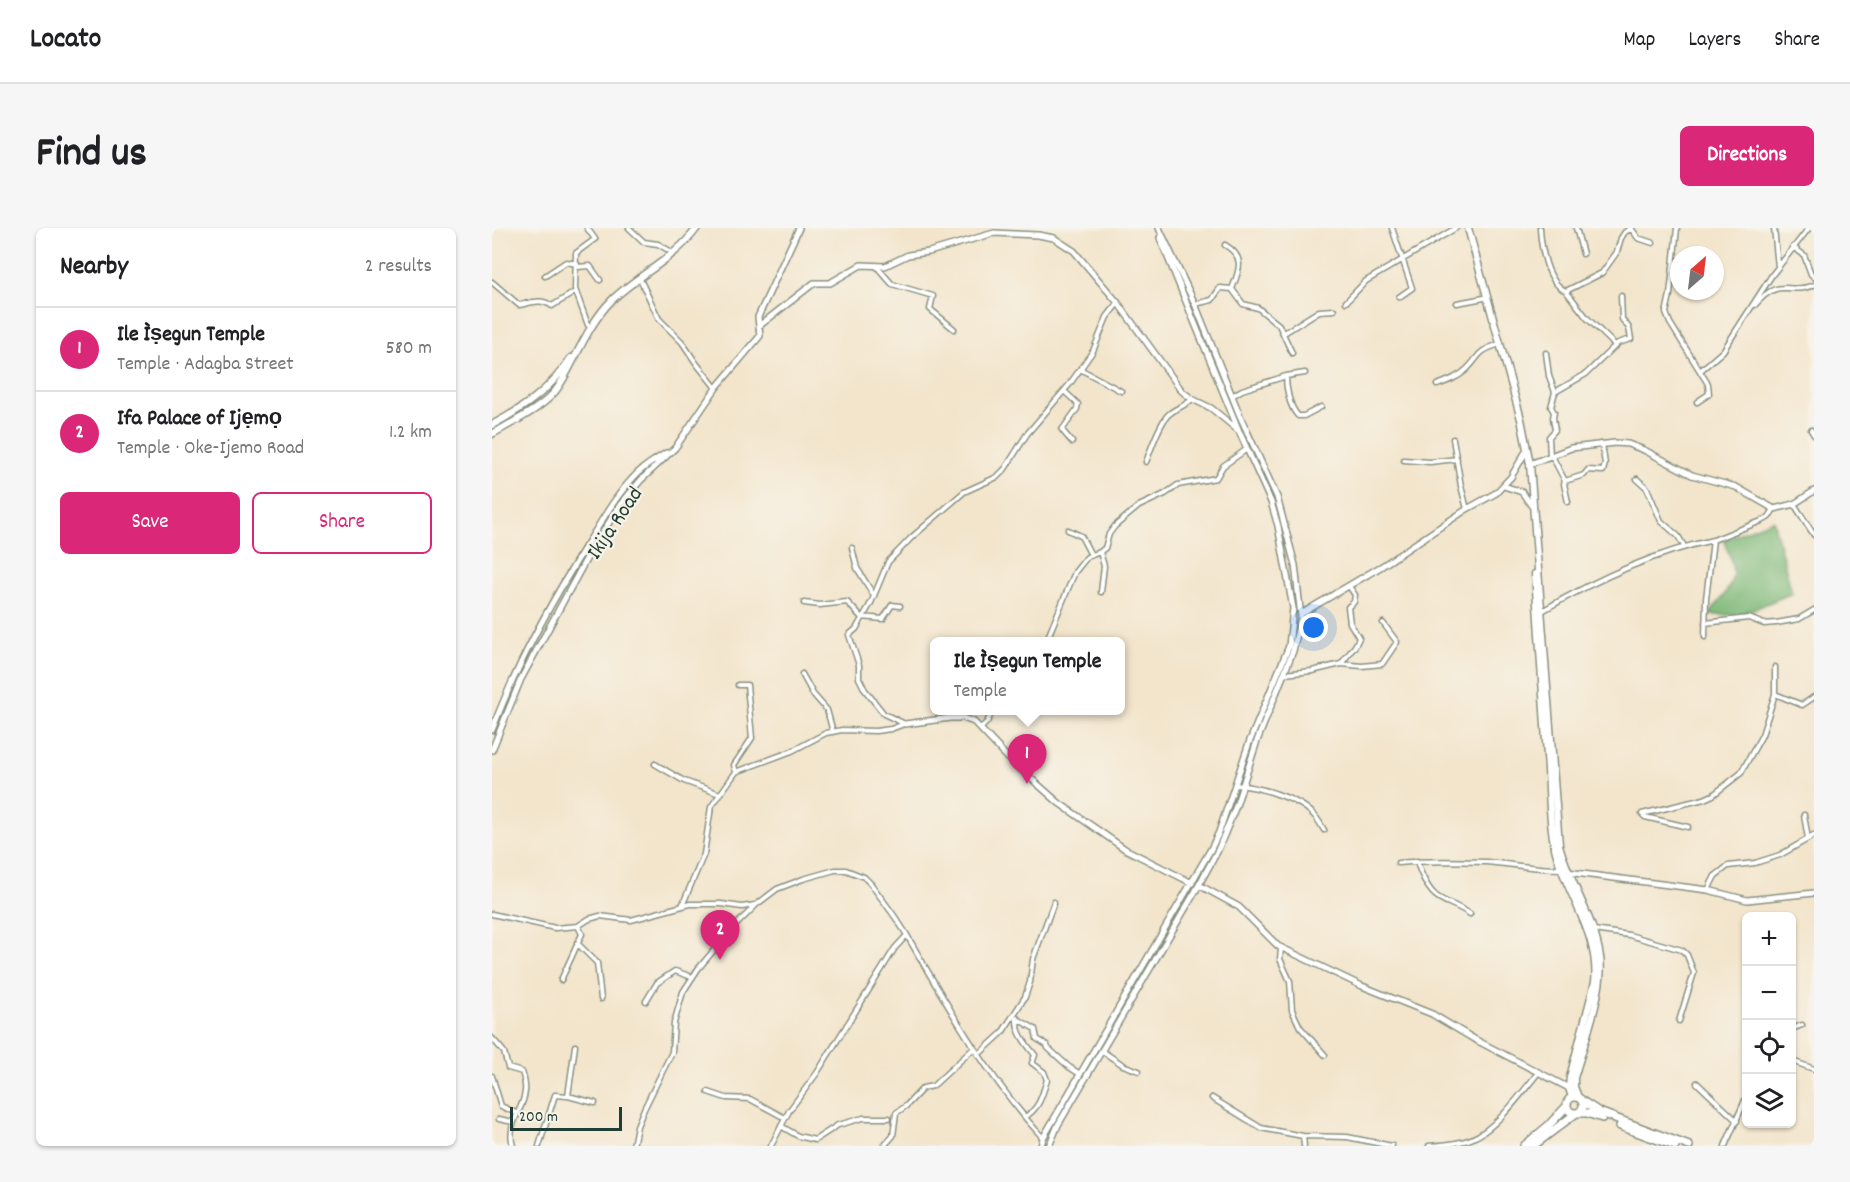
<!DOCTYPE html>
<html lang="en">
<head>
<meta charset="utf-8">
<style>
	body { margin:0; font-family:Dekko,sans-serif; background:#f6f6f6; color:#202124 }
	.controls { position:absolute; right:18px; bottom:18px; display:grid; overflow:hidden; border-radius:9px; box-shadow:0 2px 4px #0004 }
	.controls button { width:54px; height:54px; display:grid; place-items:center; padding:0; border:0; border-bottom:2px solid #e0e0e0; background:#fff; color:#202124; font:30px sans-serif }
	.compass { position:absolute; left:1178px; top:18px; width:54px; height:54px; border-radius:50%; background:#fff; box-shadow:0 2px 4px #0004; rotate:28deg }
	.scale { position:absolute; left:18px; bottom:15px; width:112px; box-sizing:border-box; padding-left:6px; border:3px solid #1f3d34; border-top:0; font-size:16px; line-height:21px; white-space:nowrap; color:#1f3d34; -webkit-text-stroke:4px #f7f3e8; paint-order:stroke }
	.you { position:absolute; left:822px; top:400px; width:21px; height:21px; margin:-15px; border:4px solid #fff; border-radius:50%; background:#1a73e8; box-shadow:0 0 0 9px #1a73e833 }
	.badge { display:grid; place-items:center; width:39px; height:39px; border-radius:50%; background:#db2777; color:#fff; font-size:20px; font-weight:700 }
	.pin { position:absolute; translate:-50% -50px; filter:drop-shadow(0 2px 3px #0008) }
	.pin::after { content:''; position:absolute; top:32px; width:21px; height:18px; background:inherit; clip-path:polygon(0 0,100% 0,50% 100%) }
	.popup { position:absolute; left:438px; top:409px; width:195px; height:78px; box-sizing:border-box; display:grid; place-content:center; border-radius:9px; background:#fff; filter:drop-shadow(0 2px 4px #0005); font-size:20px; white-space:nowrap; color:#757577 }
	.popup b { font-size:22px; color:#202124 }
	.popup::after { content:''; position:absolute; left:50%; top:100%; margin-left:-12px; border:12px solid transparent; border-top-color:#fff }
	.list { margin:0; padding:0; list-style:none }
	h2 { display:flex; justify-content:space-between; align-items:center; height:78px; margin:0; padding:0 24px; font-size:26px }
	h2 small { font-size:20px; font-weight:400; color:#757577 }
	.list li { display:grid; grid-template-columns:39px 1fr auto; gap:18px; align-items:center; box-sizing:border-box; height:84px; padding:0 24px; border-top:2px solid #e0e0e0 }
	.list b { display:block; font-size:22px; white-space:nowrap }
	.list p { margin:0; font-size:20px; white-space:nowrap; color:#757577 }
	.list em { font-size:20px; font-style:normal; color:#757577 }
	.actions { display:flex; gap:12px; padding:18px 24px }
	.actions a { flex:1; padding:14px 0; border:2px solid #db2777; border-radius:9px; text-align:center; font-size:21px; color:#db2777 }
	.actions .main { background:#db2777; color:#fff }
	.icon { flex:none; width:33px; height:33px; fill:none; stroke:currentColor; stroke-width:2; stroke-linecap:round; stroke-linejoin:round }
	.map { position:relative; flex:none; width:1322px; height:918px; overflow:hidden; border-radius:9px }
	header { display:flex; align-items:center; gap:36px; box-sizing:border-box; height:84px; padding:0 30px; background:#fff; border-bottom:2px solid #e0e0e0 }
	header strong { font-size:28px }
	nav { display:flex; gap:33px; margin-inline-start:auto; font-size:21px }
	.intro { display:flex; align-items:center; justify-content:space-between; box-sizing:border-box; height:144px; padding:0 36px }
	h1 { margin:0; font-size:42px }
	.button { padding:15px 27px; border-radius:9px; background:#db2777; color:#fff; font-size:21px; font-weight:700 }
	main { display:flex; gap:36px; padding:0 36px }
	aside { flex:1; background:#fff; border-radius:9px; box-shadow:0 2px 4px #0004 }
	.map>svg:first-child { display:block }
	.forest { fill:#7bb877; stroke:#4d7a56; stroke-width:1.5 }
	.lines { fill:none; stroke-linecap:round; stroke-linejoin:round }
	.street-casing { stroke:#899180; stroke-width:7 }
	.secondary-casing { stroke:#899180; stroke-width:8 }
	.primary-casing { stroke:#899180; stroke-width:9 }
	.highway-casing { stroke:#899180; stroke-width:10 }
	.street { stroke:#fff; stroke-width:4 }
	.secondary { stroke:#fff; stroke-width:5 }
	.primary { stroke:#fff; stroke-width:6 }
	.highway { stroke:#fff; stroke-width:7 }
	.labels { text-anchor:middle; stroke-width:4.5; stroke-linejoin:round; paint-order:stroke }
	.street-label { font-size:22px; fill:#1f3d34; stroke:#f7f3e8 }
</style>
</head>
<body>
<header>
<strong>Locato</strong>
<nav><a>Map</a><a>Layers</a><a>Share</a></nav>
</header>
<div class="intro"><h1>Find us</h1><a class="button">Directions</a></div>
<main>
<aside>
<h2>Nearby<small>2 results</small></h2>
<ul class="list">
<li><span class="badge">1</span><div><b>Ile Ìṣegun Temple</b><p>Temple · Adagba Street</p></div><em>580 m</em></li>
<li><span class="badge">2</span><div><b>Ifa Palace of Ijẹmọ</b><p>Temple · Oke-Ijemo Road</p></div><em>1.2 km</em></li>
</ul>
<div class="actions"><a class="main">Save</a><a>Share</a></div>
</aside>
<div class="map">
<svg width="1322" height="918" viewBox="0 0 1322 918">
	<rect width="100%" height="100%" fill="#f7f3e8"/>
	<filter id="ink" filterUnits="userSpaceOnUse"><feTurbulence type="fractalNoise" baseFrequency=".0167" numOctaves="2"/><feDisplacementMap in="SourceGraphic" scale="12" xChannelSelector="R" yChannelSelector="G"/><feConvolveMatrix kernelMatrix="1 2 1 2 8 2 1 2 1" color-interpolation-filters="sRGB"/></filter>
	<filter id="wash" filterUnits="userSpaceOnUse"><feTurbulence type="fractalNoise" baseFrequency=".008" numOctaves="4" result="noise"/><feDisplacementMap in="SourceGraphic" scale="24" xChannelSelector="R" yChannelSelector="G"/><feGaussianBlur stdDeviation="1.35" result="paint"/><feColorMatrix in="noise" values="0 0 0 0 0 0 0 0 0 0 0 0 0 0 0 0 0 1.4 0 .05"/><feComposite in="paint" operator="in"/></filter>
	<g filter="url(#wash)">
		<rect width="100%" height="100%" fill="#f3e5cc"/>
		<path class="forest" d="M1281,292L1300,365L1248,387H1217C1240,356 1250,351 1231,312Z"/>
	</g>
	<g filter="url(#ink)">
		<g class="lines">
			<g class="street-casing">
				<path id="street" d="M95,0L103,11L84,25L83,61L96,97
					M137,0L152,14L166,16L178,23
					M900,0L920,60L907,69
					M1048,0C1049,20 1055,55 1074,63L1110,45L1125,24L1129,10L1133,4L1140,0
					M1084,0L1091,26
					M1139,0L1146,10L1161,15
					M1185,0L1178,67L1174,85L1178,95L1216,156L1217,166L1205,174
					M1282,0L1286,39
					M733,17C754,29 747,43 740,61
					M1301,19L1312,27L1319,46L1322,49
					M85,39L98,38L108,52
					M385,39L400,56L441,68L438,81L462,101
					M53,48L74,34L85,36
					M148,51L167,91L190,114L204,135L224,160
					M0,54L27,77C39,75 49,70 60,78L83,64
					M1074,63L1095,90L1124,118
					M854,74L874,53L964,0
					M965,75L992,70
					M703,76L720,72L728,60L740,61L751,76L766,80L787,97L800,125
					M1263,77C1289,47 1295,68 1322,57
					M792,105L827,83L842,82
					M1054,125L1057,148L1063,164
					M588,141L629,163
					M1208,143L1231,123L1280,47L1317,0
					M813,145L794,148C794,160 797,178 806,188H812L829,179
					M945,157C956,153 967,149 975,141C989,127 984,124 1005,117
					M572,163L586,176L585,181L570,202L580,214
					M740,168L750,162L794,148
					M1319,202L1322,207
					M961,211L969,258L975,281
					M1060,228L1073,253L1072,256L1076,274
					M1058,229L1057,209L1063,202L1061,190L1062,184L1059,179L1063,164L1094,146L1126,115L1139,111L1137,100L1130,91L1129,68
					M912,232L938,234L965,231
					M654,234C660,219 665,201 675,188C682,180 693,179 700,171
					M1145,251L1155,260L1169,293L1186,308L1192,318
					M1073,253L1092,247L1096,242L1111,243L1113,236L1110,216
					M1302,276L1322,307
					M576,302L589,308L599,327
					M360,320L365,340L382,368
					M608,324L612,338L609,364
					M312,375L328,377L355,374L369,389L391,391L400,377L408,378
					M1050,383C1103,352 1161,325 1221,312
					M1213,395L1257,390L1272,396L1284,395L1307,391L1322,382
					M1213,409L1214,371L1221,312L1272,292L1277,289L1282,281
					M554,414L583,344L595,329L608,324L613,320L617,306L623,298L647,278L673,266L686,257L724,250L731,238L755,221
					M849,436L863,418L867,410L858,395L856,379L862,374L863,367L857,358
					M310,446L321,466L335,482L341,504
					M792,446L820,443L849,436L870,438L890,436L905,414L891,395
					M1283,466L1310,477L1322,469
					M413,496L392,486L373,462L367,450V437L357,407L364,401L379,375L396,334L419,310L472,264L505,249L513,241L535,206L577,157L601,123L615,89L626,75
					M489,500L495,494L501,482
					M163,536L192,553L228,566
					M244,544L242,537L260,510L255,457H246
					M743,557C765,558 806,570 821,586C826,591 829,597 832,602
					M1312,587L1316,611L1322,607
					M1196,599L1153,589L1150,586L1212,571L1221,567L1249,545L1270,507L1283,466V439
					M925,633C926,639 928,642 930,647C943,677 954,670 978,686
					M906,635C935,632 965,633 994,634C1019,636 1043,641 1068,641
					M1216,662L1223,648L1236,638L1263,635L1288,627L1316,611
					M190,678L212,626L219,579L244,544L300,523L334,505L350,502L384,503L399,501L412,496
					M0,686L63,700L86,698L97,691L108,688L139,692L198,676H229L250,679L263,677
					M1101,702L1137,707L1190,722L1195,727L1202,745L1187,793
					M85,715L105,735L109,771
					M789,720L788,731L798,753L800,782L808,799L833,827
					M69,752L90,706L86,698
					M154,773L165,755L183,743L200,749
					M524,790L543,801L545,811L555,817L556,820L577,839L588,846
					M525,790C524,804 534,816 543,827L540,835L552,844L555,852C550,867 548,880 533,889
					M1300,801L1310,797
					M0,810L12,824L16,840L30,844C32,850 34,856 33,863C32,882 14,895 21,918
					M610,823L631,837L647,843
					M486,827L510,805L533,769L538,754L541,731L562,674
					M1300,833L1322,841
					M0,848L9,878L24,885
					M1205,855L1245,893
					M216,864L234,870L258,871L293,890
					M76,868L83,818
					M720,870L769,900L811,908L855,909L900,918
					M7,891L21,894
					M289,898L306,908L323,912L346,897L371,890H397
					M811,908L812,918
					M47,918L63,867L76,868L103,875
					M141,918L145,898L152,881L180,824L182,795L191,764L206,741L239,702L264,677L285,661L311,651L343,642H354L372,649L379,656C391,673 405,690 416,709C456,779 496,850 551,910
					M279,918L297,883L325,845L403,720L415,707
					M392,918L401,908L404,885L414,878L431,860L441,858L482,820
					M937,918C950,917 966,916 979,911C1004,901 1029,866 1046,845
					M1233,918L1254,870"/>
			</g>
			<g class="secondary-casing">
				<path id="secondary" d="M267,100V98L322,55H338L369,37L393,38L416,27L437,24L502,5L546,7L562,10L582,23L626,75L690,163L700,171L719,180L747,203
					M1038,236L1079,220L1123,215L1136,216L1152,222L1200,247L1244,259L1282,281L1302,276L1322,263
					M1012,258L1030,264L1039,277
					M809,386L890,338L975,281L1004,265L1019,249L1033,225
					M413,496L458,490H471L482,494L516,530L567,575L633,621L700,655
					M0,502C25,436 61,370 99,310C112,289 124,268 141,250C150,239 162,233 174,225
					M0,522L29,451L97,326L128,277L149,252L183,220L224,160L268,108L266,89L307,0
					M1075,644L1216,662L1255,672L1322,665
					M707,657L747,679L786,718L870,758L940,786L982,811L1077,860
					M549,918L551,910L719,621L727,604L757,515L797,418L801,380L786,298L779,274L747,203L668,10
					M557,918L566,897L703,664L726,622L744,578L765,513L801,423L809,389L803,337L785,269L748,188L703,76L667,0"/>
			</g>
			<g class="primary-casing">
				<path id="primary" d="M976,0L1029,191L1038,236L1067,617C1077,654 1103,692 1108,729C1113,760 1091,818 1082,850V859L1086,869
					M0,197C32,180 59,161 79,130
					M0,206C21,194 55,178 67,158C85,129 96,96 120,72C147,46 183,31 205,0
					M1043,346C1047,407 1051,468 1055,528C1058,558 1056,590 1063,620C1073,665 1108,705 1103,754L1078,849L1077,860L1080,869"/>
			</g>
			<g class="highway-casing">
				<path id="highway" d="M1075 877a8 8 0 1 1 16 0a8 8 0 1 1-16 0Z
					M1090,873L1107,884L1197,918
					M1086,885H1095L1110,890
					M1128,898L1183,918
					M1032,918L1056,898L1075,878
					M1041,918L1083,886"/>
			</g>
			<use href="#street" class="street"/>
			<use href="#secondary" class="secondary"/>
			<use href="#primary" class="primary"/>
			<use href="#highway" class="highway"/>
		</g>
	</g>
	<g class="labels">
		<g class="street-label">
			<text transform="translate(121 294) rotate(-56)" y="8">Ikija Road</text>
		</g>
	</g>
</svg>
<div class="controls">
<button>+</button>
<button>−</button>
<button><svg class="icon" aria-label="locate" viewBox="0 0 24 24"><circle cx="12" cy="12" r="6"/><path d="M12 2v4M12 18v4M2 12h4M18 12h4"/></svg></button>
<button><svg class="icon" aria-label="layers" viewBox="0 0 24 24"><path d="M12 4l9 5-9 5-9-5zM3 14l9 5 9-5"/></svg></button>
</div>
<svg class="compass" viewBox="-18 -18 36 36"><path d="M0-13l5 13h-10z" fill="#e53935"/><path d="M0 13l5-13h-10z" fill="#757577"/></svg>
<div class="scale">200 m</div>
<div class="you"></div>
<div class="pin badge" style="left:535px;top:556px">1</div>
<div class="popup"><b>Ile Ìṣegun Temple</b>Temple</div>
<div class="pin badge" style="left:228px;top:732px">2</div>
</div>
</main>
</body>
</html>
